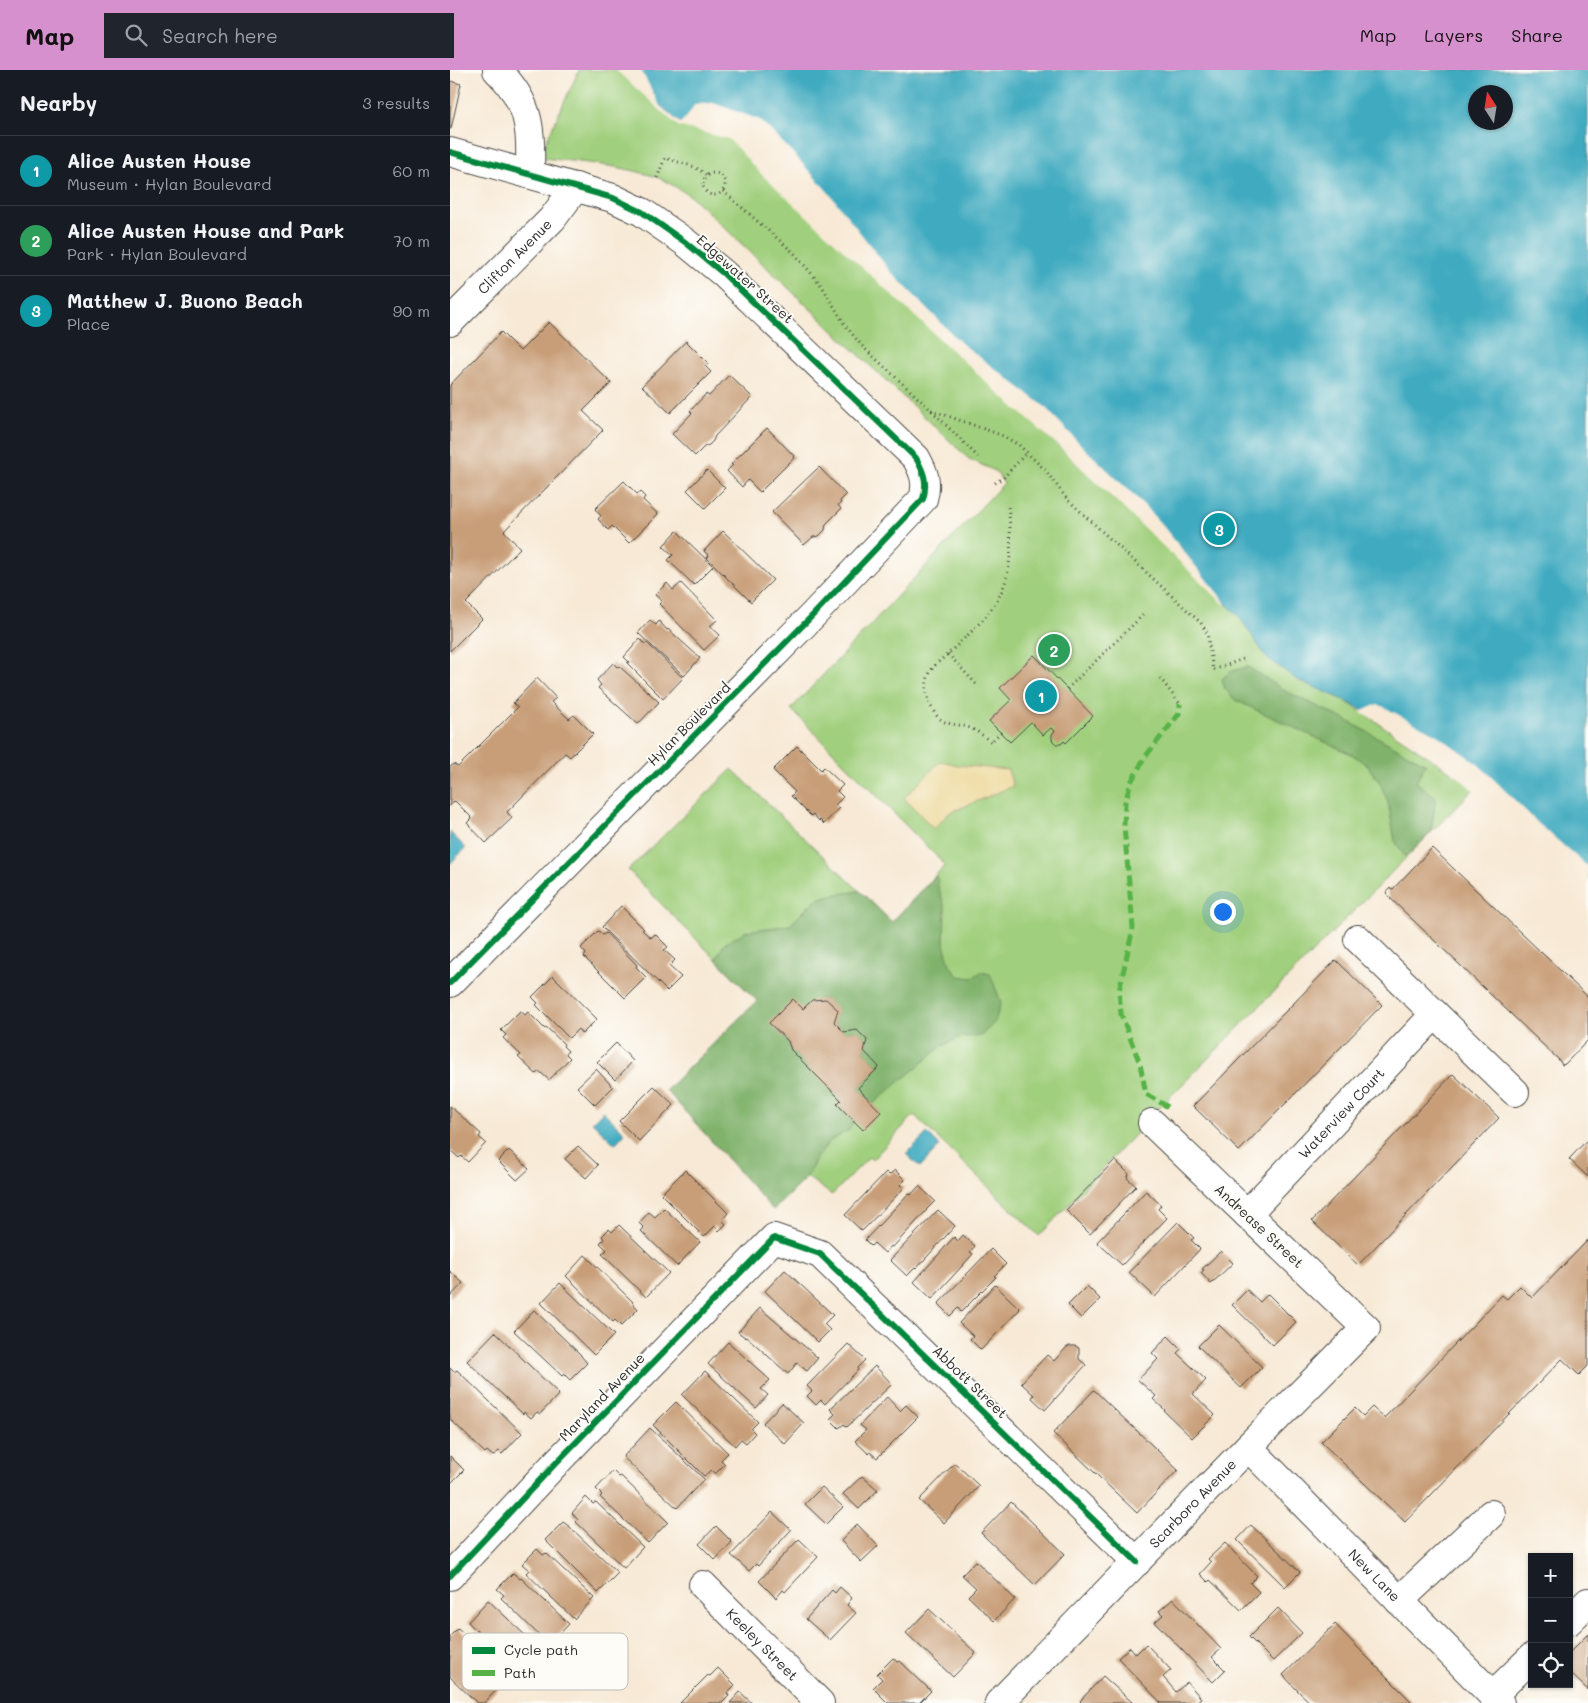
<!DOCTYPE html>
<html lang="en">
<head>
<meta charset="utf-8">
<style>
	body { margin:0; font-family:Mali,sans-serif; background:#20242c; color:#f1f3f6 }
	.controls { position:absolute; right:15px; bottom:15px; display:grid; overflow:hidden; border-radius:0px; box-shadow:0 1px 4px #0004 }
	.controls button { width:45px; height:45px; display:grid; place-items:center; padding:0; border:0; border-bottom:1px solid #363941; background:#171b24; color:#f1f3f6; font:25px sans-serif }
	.compass { position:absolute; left:1018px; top:15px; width:45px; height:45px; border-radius:50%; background:#171b24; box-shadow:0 1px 4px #0004; rotate:348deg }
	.you { position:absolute; left:772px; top:841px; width:18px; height:18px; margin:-12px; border:4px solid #fff; border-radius:50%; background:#1a73e8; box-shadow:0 0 0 8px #1a73e833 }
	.badge { display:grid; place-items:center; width:32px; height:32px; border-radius:50%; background:#d690ce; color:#fff; font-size:16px; font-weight:700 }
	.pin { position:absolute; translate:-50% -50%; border:2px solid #fff; box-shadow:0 1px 5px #0006 }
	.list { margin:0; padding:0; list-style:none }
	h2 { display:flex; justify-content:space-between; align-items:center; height:65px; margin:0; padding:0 20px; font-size:21px }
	h2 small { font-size:16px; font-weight:400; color:#9ea1a6 }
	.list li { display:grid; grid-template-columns:32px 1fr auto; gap:15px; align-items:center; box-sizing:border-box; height:70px; padding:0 20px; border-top:1px solid #363941 }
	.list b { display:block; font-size:19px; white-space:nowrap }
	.list p { margin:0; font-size:16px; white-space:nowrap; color:#9ea1a6 }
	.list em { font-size:16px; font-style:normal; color:#9ea1a6 }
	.icon { flex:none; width:28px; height:28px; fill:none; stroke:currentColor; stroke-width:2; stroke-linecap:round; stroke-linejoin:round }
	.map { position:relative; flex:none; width:1138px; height:1633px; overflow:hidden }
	header { display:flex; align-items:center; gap:30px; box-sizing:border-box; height:70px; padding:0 25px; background:#d690ce; color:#111 }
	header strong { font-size:24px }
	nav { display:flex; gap:28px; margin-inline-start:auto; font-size:18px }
	.search { width:350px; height:45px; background:#20242c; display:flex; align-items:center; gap:12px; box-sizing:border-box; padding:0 18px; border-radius:0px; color:#9ea1a6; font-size:19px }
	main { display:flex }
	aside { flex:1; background:#171b24 }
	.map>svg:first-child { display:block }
	.green { fill:#a0cf7d; stroke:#667d54 }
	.forest { fill:#80b26c; stroke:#566e4c }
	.sand { fill:#eeda9e; stroke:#8c8264 }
	.water { fill:#40aac0; stroke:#366a76; fill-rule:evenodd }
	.pier { fill:#f7e9d5 }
	.building { fill:#c89e78 }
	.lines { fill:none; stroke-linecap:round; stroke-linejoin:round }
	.minor-casing { stroke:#4a4844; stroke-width:30 }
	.path { stroke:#4a4844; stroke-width:3; stroke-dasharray:1 4; stroke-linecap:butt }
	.minor { stroke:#fff; stroke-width:28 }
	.quiet { stroke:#56b246; stroke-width:5; stroke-dasharray:10 5; stroke-linecap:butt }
	.cycleway-casing { stroke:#fdfcf7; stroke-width:9 }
	.cycleway { stroke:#00873e; stroke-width:6 }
	.labels { text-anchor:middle; stroke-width:4; stroke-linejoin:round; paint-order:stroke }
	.street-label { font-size:14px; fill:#2b2b2b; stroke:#fdfcf7 }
	.key { fill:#fdfcf7; stroke:#bebdba; stroke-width:1 }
	.key-label { font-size:14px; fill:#2b2b2b }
</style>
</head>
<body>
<header>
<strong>Map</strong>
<div class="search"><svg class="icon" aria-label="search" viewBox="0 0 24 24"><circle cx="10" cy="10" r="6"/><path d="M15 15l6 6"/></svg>Search here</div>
<nav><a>Map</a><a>Layers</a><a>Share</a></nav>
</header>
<main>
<aside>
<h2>Nearby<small>3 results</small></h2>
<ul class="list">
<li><span class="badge" style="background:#0f9aa8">1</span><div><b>Alice Austen House</b><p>Museum · Hylan Boulevard</p></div><em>60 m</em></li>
<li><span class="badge" style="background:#2e9e5b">2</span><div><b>Alice Austen House and Park</b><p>Park · Hylan Boulevard</p></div><em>70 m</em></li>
<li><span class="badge" style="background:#0f9aa8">3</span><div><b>Matthew J. Buono Beach</b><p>Place</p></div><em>90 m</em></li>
</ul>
</aside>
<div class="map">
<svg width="1138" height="1633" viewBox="0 0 1138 1633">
	<rect width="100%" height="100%" fill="#fdfcf7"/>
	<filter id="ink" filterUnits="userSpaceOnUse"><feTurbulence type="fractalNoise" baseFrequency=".02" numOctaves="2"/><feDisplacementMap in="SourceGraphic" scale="10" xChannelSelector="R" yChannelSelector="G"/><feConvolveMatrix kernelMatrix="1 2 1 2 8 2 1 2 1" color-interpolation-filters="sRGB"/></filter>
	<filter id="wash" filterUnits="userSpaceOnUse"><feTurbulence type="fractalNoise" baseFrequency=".0096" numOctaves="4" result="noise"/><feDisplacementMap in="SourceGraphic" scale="20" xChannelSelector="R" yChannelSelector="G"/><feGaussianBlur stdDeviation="1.12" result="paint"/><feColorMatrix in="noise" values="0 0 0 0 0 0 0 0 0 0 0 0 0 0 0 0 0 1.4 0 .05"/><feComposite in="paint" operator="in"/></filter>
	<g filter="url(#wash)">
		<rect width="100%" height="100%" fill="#f7e9d5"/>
		<path class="green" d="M129,0H168L280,67L894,630L1025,718L721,1026L589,1166L464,1045L422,1090L419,1087L382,1125L357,1107L323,1140L216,1020L307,931L178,800L282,699L442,852L495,795L341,639L554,413L545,401L519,389L241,126C228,119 215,109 200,105C166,95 129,92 93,88L92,80Z"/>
		<path class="forest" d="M798,597L837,622L894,649L976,694L966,712L986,727L981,762L956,788L945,771L938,732L930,713L917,695L903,685L785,630L775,619L772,609C779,601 788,599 798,597Z
			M487,805L488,816L495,838L494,874L500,895L508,906L522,908L531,902L540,904L551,932L545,952L531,966L511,967L492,976L423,1034L408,1018L429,997L414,981L417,970L407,960L394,962L384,952L387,940L376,929L362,931L353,939L320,953L338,971L341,980L391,1030L387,1034L404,1051L399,1060L380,1071L367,1087L357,1107L323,1140L216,1020L307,931L266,889L274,874L296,861L340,855L365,830L380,825L410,821L442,852Z"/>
		<path class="sand" d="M491,691L508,695L558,700L563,716L499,743L484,759L454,728Z"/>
		<path class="water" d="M168,0H1138V810L975,675L894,630L847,610L816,587L788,545L280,67L230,53ZM1026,22H1056V52H1026Z
			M0,762L16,778L0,794Z
			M153,1041L175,1063L165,1074L142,1052Z
			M477,1063L490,1076L470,1097L456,1084Z"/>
		<path class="pier" d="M166,0H191L210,36L230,53L237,47L245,34L263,33L310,50L340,80L379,123L440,201L511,273L594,336L633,377L690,431L712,455L774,531L776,536L605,373L547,322L309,102L279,69L228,56Z
			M928,634L987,665L1029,695L1090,755L1138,797V812L1023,720L974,677L910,642Z"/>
		<g id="blocks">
			<path class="building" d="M0,11L11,14L1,59H0Z
				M99,252L161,313L133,341L153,360L54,461L70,478L16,533L32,549L0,581V315L51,262L70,281Z
				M236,271L258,293L255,296L261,302L220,343L192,316Z
				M279,305L302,327L265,366L263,371L259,375L254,377L245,386L222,364L242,343L240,341L256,324L259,326Z
				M317,358L345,387L310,422L298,410L292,417L277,401L283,395L281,394Z
				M369,397L396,425L390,431L391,433L388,435L391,439L376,454L375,460L369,466L363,467L354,475L322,442Z
				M257,400L275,418L255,438L237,420Z
				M174,411L187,424L190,422L195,427L193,430L208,444L179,473L162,456L158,460L148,449L151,446L145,439Z
				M227,461L263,496L244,515L218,490L223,485L213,476Z
				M273,461L323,510L301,532L257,488L259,486L254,481Z
				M217,513L223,520L231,513L267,550L260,556L270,565L254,580L209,534L212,531L205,525Z
				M200,550L206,555L209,551L217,560L218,559L250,588L234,606L188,563Z
				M190,569L195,574L197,573L233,608L213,629L177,593L179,592L174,587Z
				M584,585L643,646L616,673L614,671L611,674H606L602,670V664L605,661L601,658L593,665L581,652L560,672L539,651L561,630L550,618Z
				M163,593L167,597L169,596L209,632L188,654L148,618L151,615L147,610Z
				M87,608L106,628L101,632L119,649L124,645L143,664L120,687L115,683L57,742L62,748L36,773L17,753L22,748L5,731L0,736V697L4,694L8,697L68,637L63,633Z
				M347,676L371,700L374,697L393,715L387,721L393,727L385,735L389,738L374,754L370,750L369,751L363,744L361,746L341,726L345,722L323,700Z
				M982,778L1138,927V970L1115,994L1112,995L1109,990L938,826L937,821L940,818L943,819Z
				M171,836L194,859L192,860L201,868L205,864L218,877L214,880L225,890L219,896L231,907L217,921L152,857Z
				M148,861L153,865L156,863L187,895L186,897L196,907L175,928L134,887L136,884L131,878Z
				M886,890L932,935L789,1081L743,1036Z
				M103,906L147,949L132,964L128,959L119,968L86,935L88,933L82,927Z
				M343,929L353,939L362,930L376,929L388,940L384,952L394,962L407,960L417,970L414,981L429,997L408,1018L431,1042L413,1060L387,1034L391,1030L341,980L338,971L319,953Z
				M70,941L75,945L78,942L95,959L96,957L114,974L113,976L118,981L116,984L120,988L99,1010L89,1001L86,1004L68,987L71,985L53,968L56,965L51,960Z
				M166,973L183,991L165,1010L147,992Z
				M146,999L163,1017L145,1035L127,1017Z
				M1003,1004L1049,1048L908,1195L862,1151Z
				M204,1016L224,1035L189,1071L169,1051Z
				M0,1036L31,1064L29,1067L36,1073L18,1092L11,1086L9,1088L0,1080Z
				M1138,1069V1107L1119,1089Z
				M128,1076L148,1095L136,1108L115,1089Z
				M59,1080L79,1099L67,1110L48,1091Z
				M665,1090L679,1104L677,1108L686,1116L640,1164L616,1140Z
				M235,1100L278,1143L272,1150L276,1154L269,1161L265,1156L254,1167L211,1124Z
				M445,1100L455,1110L450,1115L454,1118L412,1161L395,1145L436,1102L439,1105Z
				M469,1116L485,1131L476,1140H477L443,1177L441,1176L435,1183L424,1173L421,1176L415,1170L459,1123L461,1125Z
				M696,1121L711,1135L708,1139L717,1148L672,1195L647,1172Z
				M214,1138L250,1172L227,1196L191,1161L194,1158L189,1153L199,1142L205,1147Z
				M488,1140L505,1156L466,1199L465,1198L457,1206L440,1190Z
				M728,1152L744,1168L741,1170L750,1179L705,1227L679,1202Z
				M169,1155L219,1203L196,1227L152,1184L157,1180L150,1173L154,1169L152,1166L159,1159L162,1162Z
				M513,1165L525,1176L520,1182L523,1184L482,1229L464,1212L504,1167L508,1171Z
				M1138,1170V1296L1129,1305L1112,1289L955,1452L871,1372L905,1338L913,1346L922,1337L934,1348L1052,1225L1057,1229L1070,1216L1082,1228Z
				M541,1179L556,1194L544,1206L546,1207L511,1242L508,1238L500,1246L488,1234Z
				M771,1181L783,1193L761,1214L751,1203L754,1200L752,1199Z
				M135,1185L183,1232H182L188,1239L171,1256L165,1250L163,1252L116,1206Z
				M335,1200L383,1245L374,1254L380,1260L368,1272L315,1221Z
				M0,1201L13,1213L0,1227Z
				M110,1213L164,1265L144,1285L91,1233Z
				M545,1215L570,1239L531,1280L520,1269L523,1266L509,1253Z
				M637,1216L650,1229L631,1248L618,1235Z
				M797,1220L810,1232L818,1224L846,1252L823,1275L782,1235Z
				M310,1238L368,1288L357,1301L347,1293L338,1304L297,1267L296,1268L288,1262Z
				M84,1240L131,1285V1286L137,1293L120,1310L114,1304L112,1306L64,1261Z
				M769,1255L812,1297L791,1318L748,1276Z
				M45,1262L109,1324L90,1344L87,1342L81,1348L74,1342L73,1344L17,1291Z
				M718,1266L731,1279L727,1283L756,1310L743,1324L765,1345L742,1368L714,1341L715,1340L703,1329L706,1326L688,1310L708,1289L702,1283Z
				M278,1272L320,1310L311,1319L318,1325L306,1338L258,1294Z
				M398,1274L415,1290L407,1298L408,1300L375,1334L371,1330L366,1335L357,1326L362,1321L357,1316Z
				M619,1276H625L629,1278V1289L636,1295L595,1340L582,1328L584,1325L571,1313L597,1285L604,1291L616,1278Z
				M425,1296L442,1314L397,1357L394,1354L389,1358L380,1349L385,1344L380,1339Z
				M0,1298L4,1302L7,1300L72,1363L52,1384L49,1381L43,1386L37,1381L35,1383L0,1349Z
				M255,1301L308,1352L301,1359L305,1363L296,1373L291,1369L285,1376L232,1325Z
				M644,1320L728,1400L687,1443L603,1363Z
				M437,1327L450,1341L456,1335L468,1347L427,1388L420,1382L419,1384L405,1371L416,1360L410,1355Z
				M226,1332L278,1383L271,1390L275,1394L265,1404L261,1400L254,1406L203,1355Z
				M332,1333L354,1353L335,1374L313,1353Z
				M200,1358L254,1409L227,1438L173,1387Z
				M0,1386L14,1400L0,1414Z
				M505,1393L529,1416L494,1453L469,1430Z
				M163,1401L169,1407L171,1406L218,1452L198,1473L150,1427L152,1425L146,1419Z
				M412,1406L428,1420L409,1439L393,1424Z
				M372,1417L393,1437L376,1454L355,1434Z
				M136,1427L143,1434L146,1432L193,1477L174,1498L126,1452L128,1450L122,1443Z
				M561,1432L615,1484L585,1515L531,1463Z
				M322,1442L341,1460L308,1496L306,1494L299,1501L281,1485Z
				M113,1452L120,1457L168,1503L148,1523L95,1470Z
				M407,1454L428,1476L411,1492L391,1471Z
				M801,1455L850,1502L835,1517L787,1470Z
				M266,1456L282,1472L265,1490L249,1474Z
				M349,1469L368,1487L335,1522L333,1520L326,1528L309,1511Z
				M775,1473L807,1506L800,1513L809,1522L791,1540L760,1510L758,1512L750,1504L761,1492L758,1489Z
				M87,1479L93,1485L96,1483L144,1528L124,1549L76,1503L79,1500L72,1494Z
				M526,1491L565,1529L544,1551L518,1526L526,1518L512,1505Z
				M63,1503L70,1509L71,1508L119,1554L99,1575L51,1528L54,1525L47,1519Z
				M390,1517L402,1528L397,1535L406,1543L380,1570L356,1549L382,1520L385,1523Z
				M723,1529L771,1579L762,1587L775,1600L763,1612L705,1552L713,1545L709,1541Z
				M38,1530L76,1566L55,1588L18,1552Z
				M828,1538L852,1563L823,1591L799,1567Z
				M479,1539L526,1583L503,1607L456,1563Z
				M885,1554L913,1583L963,1633H861L848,1621L833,1605Z
				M8,1558L59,1607L34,1633H27L0,1607V1566Z
				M1138,1564V1620L1119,1602V1583Z
				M696,1574L721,1600L713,1607L726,1622L737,1612L751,1628L745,1633H711L668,1588L680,1577L686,1584Z
				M443,1588L448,1592L450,1591L481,1621L469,1633H438L423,1618L432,1609L427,1604Z
				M268,1598L285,1615L277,1623L279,1626L272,1633H230L258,1605L260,1606Z
				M653,1606L683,1633H632L630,1631Z
				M290,1622L302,1633H280Z"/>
		</g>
	</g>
	<g filter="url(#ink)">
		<use href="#blocks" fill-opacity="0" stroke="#4a4844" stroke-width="1"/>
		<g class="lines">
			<g class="minor-casing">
				<g id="minor">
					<path d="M47,0C81,33 81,59 80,104"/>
					<path d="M0,82L163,128L192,142L235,172L274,204L466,388C474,402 478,413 473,429L363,545L0,913"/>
					<path id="s1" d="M0,252L102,149L126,117"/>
					<path d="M908,869L1065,1022"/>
					<path id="s2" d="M797,1144L985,944"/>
					<path id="s3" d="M798,1377L1050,1633"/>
					<path d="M0,1506L104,1395L324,1168L370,1184L687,1492"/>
					<path id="s4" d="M253,1515L370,1633"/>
					<path d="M949,1531L1041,1444"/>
					<path d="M1119,1551L1138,1532"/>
					<path d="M1043,1625L1082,1587"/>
					<path id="s5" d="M549,1633L798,1377L916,1258L702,1053"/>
				</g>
			</g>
			<path class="path" d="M253 114a11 11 0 1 1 22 0a11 11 0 1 1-22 0Z
				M207,108L215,88L245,97L257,105
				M273,121L344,183L372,216L395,255L412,276L481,340L528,387
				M481,340L551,365L569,375L596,401L617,429L751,553L757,563L763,600L796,588
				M545,413L554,407L577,382
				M498,584L526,614
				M710,608L730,634
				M617,619L693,545
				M551,662L541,672C535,667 529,662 522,659C511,653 496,657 487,646C479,636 474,619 478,607C482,595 493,589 501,581C515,568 541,544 549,527C564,499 561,464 558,434"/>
			<use href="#minor" class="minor"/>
			<path class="quiet" d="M718,1037L696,1024L690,994L671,944L669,921L683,858L674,756L675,732L681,712L695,687L729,644L730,634"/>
			<g class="cycleway-casing">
				<path id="cycleway" d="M0,82L163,128L192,142L235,172L274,204L466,388C474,402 478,413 473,429L363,545L0,913
					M0,1506L104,1395L324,1168L370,1184L687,1492"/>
			</g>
			<use href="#cycleway" class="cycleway"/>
		</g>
	</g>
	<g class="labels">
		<g class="street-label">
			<text dy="5" stroke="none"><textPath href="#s1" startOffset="92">Clifton Avenue</textPath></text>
			<text transform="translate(295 209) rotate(42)" y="5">Edgewater Street</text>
			<text transform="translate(239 654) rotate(-45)" y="5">Hylan Boulevard</text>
			<text dy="5" stroke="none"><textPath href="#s2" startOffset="138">Waterview Court</textPath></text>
			<text transform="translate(809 1156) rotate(43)" y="5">Andrease Street</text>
			<text transform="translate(520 1312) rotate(44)" y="5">Abbott Street</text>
			<text transform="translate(152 1327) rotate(-46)" y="5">Maryland Avenue</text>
			<text dy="5" stroke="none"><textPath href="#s5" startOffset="278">Scarboro Avenue</textPath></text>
			<text dy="5" stroke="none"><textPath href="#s3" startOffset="180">New Lane</textPath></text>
			<text dy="5" stroke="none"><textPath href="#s4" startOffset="84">Keeley Street</textPath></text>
		</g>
	</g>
	<rect x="12" y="1563" width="166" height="57" rx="8" class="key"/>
	<rect x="22" y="1577" width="23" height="7" fill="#00873e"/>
	<rect x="22" y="1600" width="23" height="6" fill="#56b246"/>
	<g class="key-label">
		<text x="54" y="1585">Cycle path</text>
		<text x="54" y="1608">Path</text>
	</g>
</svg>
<div class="controls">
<button>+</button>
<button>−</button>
<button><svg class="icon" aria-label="locate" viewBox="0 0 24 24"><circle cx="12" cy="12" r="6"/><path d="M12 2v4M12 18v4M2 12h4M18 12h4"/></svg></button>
</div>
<svg class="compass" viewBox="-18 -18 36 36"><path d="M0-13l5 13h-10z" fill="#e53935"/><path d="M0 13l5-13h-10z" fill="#9ea1a6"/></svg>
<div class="you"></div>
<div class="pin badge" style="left:591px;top:626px;background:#0f9aa8">1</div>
<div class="pin badge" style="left:604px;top:580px;background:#2e9e5b">2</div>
<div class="pin badge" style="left:769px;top:459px;background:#0f9aa8">3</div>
</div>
</main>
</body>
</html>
